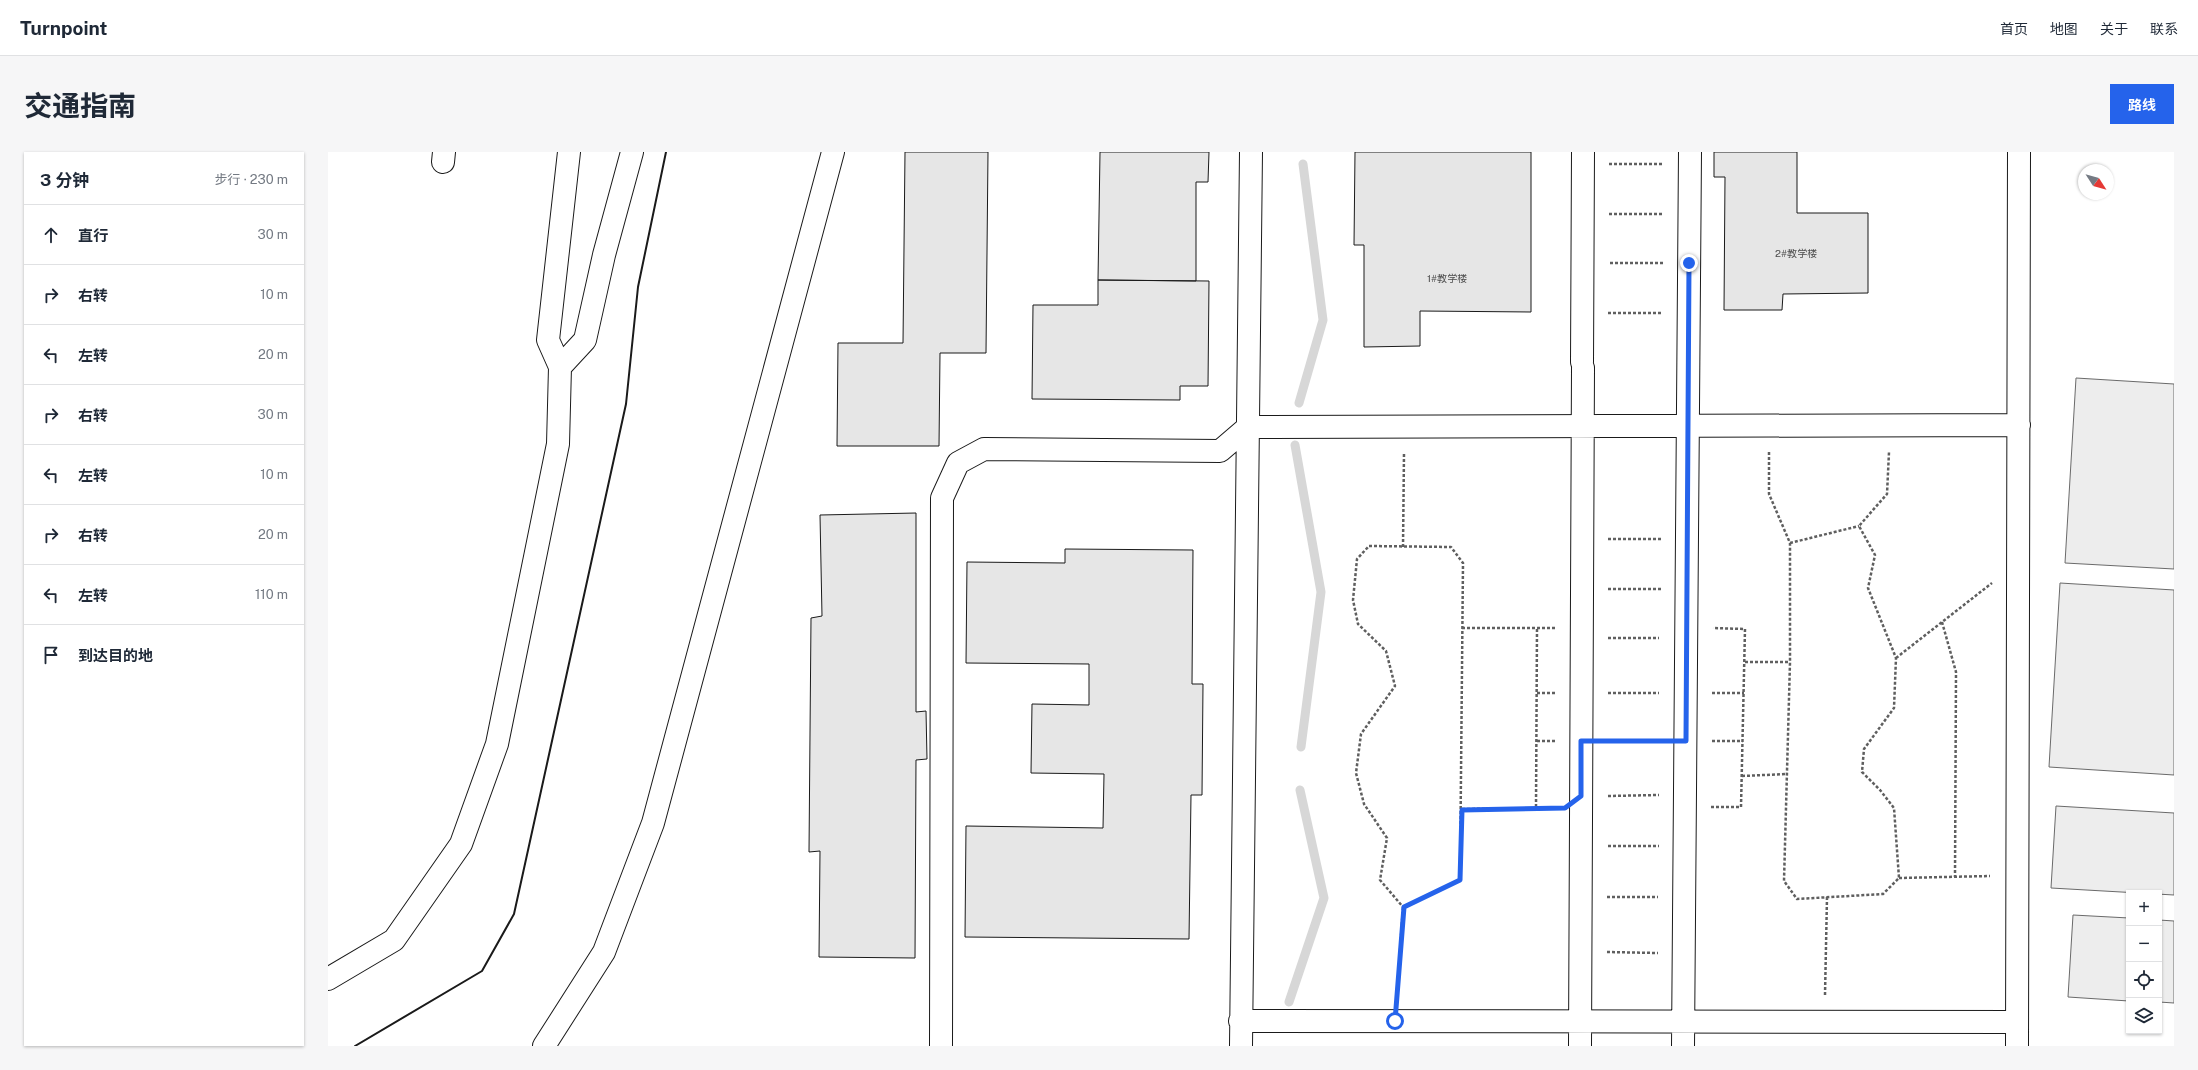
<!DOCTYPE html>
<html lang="zh">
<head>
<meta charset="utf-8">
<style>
	body { margin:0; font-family:"Public Sans","Noto Sans SC",sans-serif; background:#f6f6f7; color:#1f2937 }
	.controls { position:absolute; right:12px; bottom:12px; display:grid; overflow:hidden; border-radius:0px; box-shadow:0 1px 3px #0004 }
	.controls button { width:36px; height:36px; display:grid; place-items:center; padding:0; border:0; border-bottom:1px solid #e0e1e3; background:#fff; color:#1f2937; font:20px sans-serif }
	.compass { position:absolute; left:1750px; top:12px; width:36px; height:36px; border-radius:50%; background:#fff; box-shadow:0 1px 3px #0004; rotate:126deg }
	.stop { position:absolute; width:12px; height:12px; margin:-9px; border:3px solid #2563eb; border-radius:50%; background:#fff }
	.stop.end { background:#2563eb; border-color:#fff; box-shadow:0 1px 4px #0008 }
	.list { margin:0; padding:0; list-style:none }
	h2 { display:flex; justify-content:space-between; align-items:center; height:52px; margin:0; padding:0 16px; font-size:17px }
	h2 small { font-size:13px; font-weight:400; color:#747a83 }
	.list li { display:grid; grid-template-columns:26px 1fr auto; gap:12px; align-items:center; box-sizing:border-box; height:60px; padding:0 16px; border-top:1px solid #e0e1e3 }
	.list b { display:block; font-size:15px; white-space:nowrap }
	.list em { font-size:13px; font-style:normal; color:#747a83 }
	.icon { flex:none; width:22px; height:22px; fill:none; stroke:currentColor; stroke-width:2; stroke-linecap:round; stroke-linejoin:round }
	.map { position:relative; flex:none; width:1846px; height:894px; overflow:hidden; border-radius:0px }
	header { display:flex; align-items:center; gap:24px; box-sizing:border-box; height:56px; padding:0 20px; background:#fff; border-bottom:1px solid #e0e1e3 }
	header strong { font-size:19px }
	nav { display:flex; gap:22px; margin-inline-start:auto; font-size:14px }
	.intro { display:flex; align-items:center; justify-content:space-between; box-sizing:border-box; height:96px; padding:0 24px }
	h1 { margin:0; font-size:28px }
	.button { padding:10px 18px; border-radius:0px; background:#2563eb; color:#fff; font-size:14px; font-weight:700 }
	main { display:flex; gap:24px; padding:0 24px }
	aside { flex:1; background:#fff; border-radius:0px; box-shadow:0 1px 3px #0004 }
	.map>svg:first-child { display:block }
	.built { fill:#ededed; stroke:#6a6a6a }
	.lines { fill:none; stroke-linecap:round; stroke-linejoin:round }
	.stream { stroke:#d7d7d7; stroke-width:9 }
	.building { fill:#e6e6e6; stroke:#1a1a1a }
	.minor-casing { stroke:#1a1a1a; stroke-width:24 }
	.path { stroke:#5f5f5f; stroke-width:2.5; stroke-dasharray:3 2; stroke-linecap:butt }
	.minor { stroke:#fff; stroke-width:22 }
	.wall { stroke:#1a1a1a; stroke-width:2 }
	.route { stroke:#2563eb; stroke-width:5 }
	.labels { text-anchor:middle; stroke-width:3; stroke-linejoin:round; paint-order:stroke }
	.number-label { font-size:10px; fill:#4d4d4d }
</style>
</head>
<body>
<header>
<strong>Turnpoint</strong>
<nav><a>首页</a><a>地图</a><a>关于</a><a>联系</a></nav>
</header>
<div class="intro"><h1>交通指南</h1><a class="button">路线</a></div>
<main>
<aside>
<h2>3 分钟<small>步行 · 230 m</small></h2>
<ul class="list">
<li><svg class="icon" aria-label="ahead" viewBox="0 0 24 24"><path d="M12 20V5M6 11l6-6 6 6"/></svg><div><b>直行</b></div><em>30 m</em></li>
<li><svg class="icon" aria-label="right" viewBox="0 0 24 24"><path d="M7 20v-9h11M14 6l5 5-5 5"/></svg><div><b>右转</b></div><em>10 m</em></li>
<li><svg class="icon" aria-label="left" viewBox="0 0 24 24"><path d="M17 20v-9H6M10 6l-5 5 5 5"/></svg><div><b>左转</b></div><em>20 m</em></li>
<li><svg class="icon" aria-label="right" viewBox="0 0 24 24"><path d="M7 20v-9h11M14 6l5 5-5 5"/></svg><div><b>右转</b></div><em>30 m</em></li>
<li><svg class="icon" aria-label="left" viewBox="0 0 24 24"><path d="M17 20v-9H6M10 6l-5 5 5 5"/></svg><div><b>左转</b></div><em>10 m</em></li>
<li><svg class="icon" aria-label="right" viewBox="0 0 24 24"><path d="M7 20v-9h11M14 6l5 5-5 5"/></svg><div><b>右转</b></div><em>20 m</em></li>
<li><svg class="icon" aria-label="left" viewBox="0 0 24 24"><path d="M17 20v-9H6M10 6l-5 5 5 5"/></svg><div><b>左转</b></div><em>110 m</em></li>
<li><svg class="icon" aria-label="arrive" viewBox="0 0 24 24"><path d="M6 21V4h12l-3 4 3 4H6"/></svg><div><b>到达目的地</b></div></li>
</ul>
</aside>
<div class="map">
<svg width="1846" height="894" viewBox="0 0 1846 894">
	<rect width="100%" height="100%" fill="#fff"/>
	<path class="built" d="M1748,226L1846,232V417L1737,411Z
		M1732,431L1846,438V623L1721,615Z
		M1728,654L1846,661V743L1723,736Z
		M1745,763L1801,766V849L1740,845Z
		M1831,768L1846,769V851L1831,850Z"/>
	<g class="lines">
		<path class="stream" d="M971,251L995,168L975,12
			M967,293L993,440L973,595
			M961,850L996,746L972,638"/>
	</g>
	<path class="building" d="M577,0H660L658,201H612L611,294H509L510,191H575Z
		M772,0H881L880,30H868V129L770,128Z
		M1027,0H1203V160L1092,159V194L1036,195V93H1026Z
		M1386,0H1469V61H1540V141L1455,142L1454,158H1396L1397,25H1386Z
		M770,128L881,129L880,234H852V248L704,247L705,153H770Z
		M588,361V560L598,559L599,607L588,608L587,806L491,805L492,699L481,700L483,466L494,464L492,363Z
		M737,397L865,398L864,532H875L874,643H863L861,787L637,785L638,674L775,676L776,622L703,621L704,552L761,553V512L638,511L639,410L737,411Z"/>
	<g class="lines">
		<g class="minor-casing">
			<path id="minor" d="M115,10L116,0
				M1254,210L1255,0
				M232,215L257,188L276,103L304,0
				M0,827L66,788L133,692L169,592L230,292L232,215L220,188L241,0
				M912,869L1689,870
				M216,894L276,800L325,671L505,0
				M613,894L614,346L630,311L656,297L892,299L920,275L1691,273
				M913,894L923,0
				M1252,894L1255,216
				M1355,894L1362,0
				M1689,894L1691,0"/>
		</g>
		<path class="path" d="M1281,12H1336
			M1281,62H1336
			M1282,111H1335
			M1280,161H1335
			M1441,300V342L1462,391V510L1456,729L1469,747L1555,742L1571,726L1566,656L1552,638L1534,620L1536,597L1566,556L1568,506L1540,436L1547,403L1531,374L1559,342L1561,300
			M1280,387H1333
			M1462,391L1531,374
			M1041,394L1123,395L1135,411L1132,728L1075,755L1052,728L1059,686L1036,652L1028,621L1033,582L1067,534L1058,499L1030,472L1025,448L1029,407Z
			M1075,395L1076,301
			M1280,437H1333
			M1614,470L1628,520L1627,725
			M1134,476H1228
			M1280,486H1331
			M1568,506L1664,431
			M1417,510H1462
			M1209,541H1227
			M1280,541H1331
			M1384,541H1416
			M1209,589H1227
			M1280,589H1331
			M1384,589H1415
			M1414,624L1459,622
			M1280,644L1331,643
			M1208,655L1209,476
			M1383,655H1413L1417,477L1385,476
			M1134,657L1226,656
			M1280,694H1331
			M1571,726L1662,724
			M1279,745H1330
			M1279,800L1330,801
			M1069,843L1075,755
			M1497,843L1499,745"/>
		<use href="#minor" class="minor"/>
		<path class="wall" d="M27,894L154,819L186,762L298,252L310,135L338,0"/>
	</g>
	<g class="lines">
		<path class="route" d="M1067,869L1076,755L1132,728L1134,658L1237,656L1253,644V589H1358L1361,111"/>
	</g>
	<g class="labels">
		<g class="number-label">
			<text x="1468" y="105">2#教学楼</text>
			<text x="1119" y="130">1#教学楼</text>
		</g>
	</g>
</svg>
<div class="controls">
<button>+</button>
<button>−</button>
<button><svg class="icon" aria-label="locate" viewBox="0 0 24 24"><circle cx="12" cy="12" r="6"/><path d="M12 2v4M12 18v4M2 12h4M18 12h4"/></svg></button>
<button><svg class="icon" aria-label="layers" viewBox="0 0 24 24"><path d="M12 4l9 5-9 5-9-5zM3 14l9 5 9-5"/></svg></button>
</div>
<svg class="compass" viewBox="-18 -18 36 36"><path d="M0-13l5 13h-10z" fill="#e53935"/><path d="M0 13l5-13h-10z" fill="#747a83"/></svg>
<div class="stop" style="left:1067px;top:869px"></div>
<div class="stop end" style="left:1361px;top:111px"></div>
</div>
</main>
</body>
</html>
